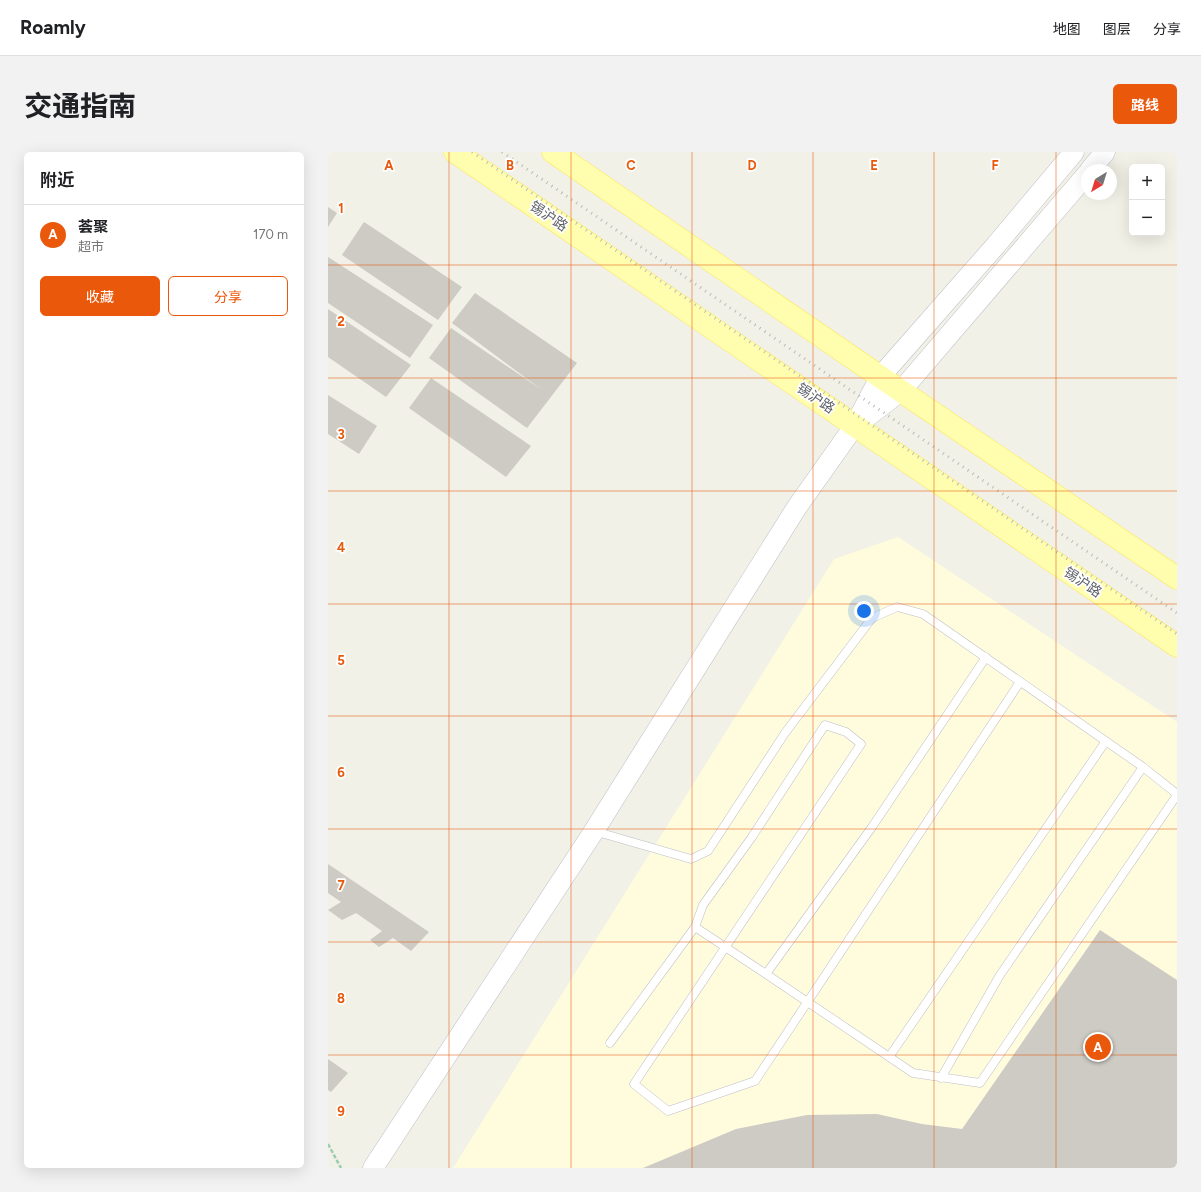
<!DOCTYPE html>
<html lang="zh">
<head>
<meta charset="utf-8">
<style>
	body { margin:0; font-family:Figtree,"Noto Sans SC",sans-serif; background:#f2f2f2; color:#202124 }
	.controls { position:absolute; right:12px; top:12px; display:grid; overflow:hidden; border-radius:6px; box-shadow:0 4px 16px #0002 }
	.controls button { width:36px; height:36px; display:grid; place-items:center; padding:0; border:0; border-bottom:1px solid #e0e0e0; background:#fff; color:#202124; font:20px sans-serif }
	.compass { position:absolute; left:753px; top:12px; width:36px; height:36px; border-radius:50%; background:#fff; box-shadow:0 4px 16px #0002; rotate:218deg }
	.you { position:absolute; left:536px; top:459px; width:14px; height:14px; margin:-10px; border:3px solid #fff; border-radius:50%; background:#1a73e8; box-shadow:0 0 0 6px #1a73e833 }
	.badge { display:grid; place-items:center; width:26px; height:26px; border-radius:50%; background:#ea580c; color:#fff; font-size:13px; font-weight:700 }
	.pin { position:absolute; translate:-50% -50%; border:2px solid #fff; box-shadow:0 1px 4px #0006 }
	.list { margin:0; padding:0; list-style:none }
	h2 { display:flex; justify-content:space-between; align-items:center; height:52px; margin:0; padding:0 16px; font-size:17px }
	h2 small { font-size:13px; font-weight:400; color:#757577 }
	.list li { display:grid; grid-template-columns:26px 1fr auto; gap:12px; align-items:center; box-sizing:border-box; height:60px; padding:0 16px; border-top:1px solid #e0e0e0 }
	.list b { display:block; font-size:15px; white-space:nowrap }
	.list p { margin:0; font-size:13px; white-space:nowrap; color:#757577 }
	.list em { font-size:13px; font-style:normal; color:#757577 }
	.actions { display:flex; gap:8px; padding:12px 16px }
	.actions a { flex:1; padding:9px 0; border:1px solid #ea580c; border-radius:6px; text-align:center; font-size:14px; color:#ea580c }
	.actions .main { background:#ea580c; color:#fff }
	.map { position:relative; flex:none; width:849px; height:1016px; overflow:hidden; border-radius:6px }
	header { display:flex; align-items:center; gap:24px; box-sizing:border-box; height:56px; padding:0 20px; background:#fff; border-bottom:1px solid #e0e0e0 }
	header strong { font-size:19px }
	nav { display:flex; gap:22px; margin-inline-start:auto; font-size:14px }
	.intro { display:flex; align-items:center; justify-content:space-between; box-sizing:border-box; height:96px; padding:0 24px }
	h1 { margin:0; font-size:28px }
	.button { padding:10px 18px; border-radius:6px; background:#ea580c; color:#fff; font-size:14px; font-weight:700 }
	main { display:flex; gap:24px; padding:0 24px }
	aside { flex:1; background:#fff; border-radius:6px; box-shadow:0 4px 16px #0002 }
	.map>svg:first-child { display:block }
	.commercial { fill:#fffcde }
	.building { fill:#cdcbc4 }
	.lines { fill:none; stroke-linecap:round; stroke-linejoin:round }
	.service-casing { stroke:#bebfc6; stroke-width:9 }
	.tertiary-casing { stroke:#bebfc6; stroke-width:21 }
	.primary-casing { stroke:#fee754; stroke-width:23 }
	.path { stroke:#9accaf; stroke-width:2.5; stroke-dasharray:4 2; stroke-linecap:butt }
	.service { stroke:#fff; stroke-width:8 }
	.tertiary { stroke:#fff; stroke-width:20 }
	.primary { stroke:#fffeae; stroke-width:22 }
	.rail { stroke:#bababb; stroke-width:3; stroke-dasharray:1 5; stroke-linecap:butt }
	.grid { fill:none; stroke:#e8590c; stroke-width:1; stroke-opacity:0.55 }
	.labels { text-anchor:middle; stroke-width:3.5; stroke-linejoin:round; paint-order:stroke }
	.street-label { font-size:14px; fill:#5e6168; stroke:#fff }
	.grid-label { font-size:13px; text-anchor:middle; font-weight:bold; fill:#e8590c; stroke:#fff; stroke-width:3.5; stroke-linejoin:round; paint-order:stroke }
</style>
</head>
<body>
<header>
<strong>Roamly</strong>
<nav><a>地图</a><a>图层</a><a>分享</a></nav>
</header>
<div class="intro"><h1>交通指南</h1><a class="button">路线</a></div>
<main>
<aside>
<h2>附近<small></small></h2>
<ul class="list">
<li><span class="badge">A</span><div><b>荟聚</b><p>超市</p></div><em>170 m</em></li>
</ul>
<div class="actions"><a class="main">收藏</a><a>分享</a></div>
</aside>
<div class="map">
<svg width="849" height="1016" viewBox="0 0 849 1016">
	<rect width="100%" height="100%" fill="#f1f1e7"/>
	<path class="commercial" d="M570,385L849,570V1016H125L506,407Z"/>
	<path class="building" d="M0,55L9,61L0,75Z
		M36,70L134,135L110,168L14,103Z
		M0,105L105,173L82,206L0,151Z
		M147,141L249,211L199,276L101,206L123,176L214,238L124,171Z
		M0,157L83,213L58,245L0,205Z
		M103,226L203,294L178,325L81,256Z
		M0,243L49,274L31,302L0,282Z
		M0,712L101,780L83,799L65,786L51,795L42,788L54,779L28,761L14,768L0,758L13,750L0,741Z
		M772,778L849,828V1016H315L408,977L479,963L549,962L594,972L634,977Z
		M0,907L20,921L3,940L0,938Z"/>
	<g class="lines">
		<g class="service-casing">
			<path id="service" d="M266,679L363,707L380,699L457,581L544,466L569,455L595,462L815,615L849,642
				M367,775L438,822L585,921L652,931L849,643
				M438,822L544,675L658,505
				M282,891L367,775L375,753L424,685L497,573L518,580L533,592L306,932L340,959L427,929L692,530
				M561,905L778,589
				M613,926L672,823L815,615"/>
		</g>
		<g class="tertiary-casing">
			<path id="tertiary" d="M762,18L777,0
				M531,271L573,239L759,22
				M45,1016L266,679L469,355L527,273L552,225L668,93L746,0"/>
		</g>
		<g class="primary-casing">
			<path id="primary" d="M127,0L849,494
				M225,0L573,239L849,426"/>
		</g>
		<path class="path" d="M0,992L13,1016"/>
		<use href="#service" class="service"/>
		<use href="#tertiary" class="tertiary"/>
		<use href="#primary" class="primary"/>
		<path class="rail" d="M144,0L849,482
			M174,0L849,461"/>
	</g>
	<path class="grid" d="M121,0V1016M243,0V1016M364,0V1016M485,0V1016M606,0V1016M728,0V1016M0,113H849M0,226H849M0,339H849M0,452H849M0,564H849M0,677H849M0,790H849M0,903H849"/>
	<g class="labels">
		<g class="street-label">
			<text transform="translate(221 64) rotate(34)" y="5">锡沪路</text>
			<text transform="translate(488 246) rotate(34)" y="5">锡沪路</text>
			<text transform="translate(755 430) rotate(34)" y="5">锡沪路</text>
		</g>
	</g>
	<g class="grid-label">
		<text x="61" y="18">A</text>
		<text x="182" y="18">B</text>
		<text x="303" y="18">C</text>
		<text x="424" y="18">D</text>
		<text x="546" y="18">E</text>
		<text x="667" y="18">F</text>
		<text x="13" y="61">1</text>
		<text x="13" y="174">2</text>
		<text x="13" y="287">3</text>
		<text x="13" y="400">4</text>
		<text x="13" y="513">5</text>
		<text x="13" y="625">6</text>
		<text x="13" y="738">7</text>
		<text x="13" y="851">8</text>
		<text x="13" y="964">9</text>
	</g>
</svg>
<div class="controls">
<button>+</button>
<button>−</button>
</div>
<svg class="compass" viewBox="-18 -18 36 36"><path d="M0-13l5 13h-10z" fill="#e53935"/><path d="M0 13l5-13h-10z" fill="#757577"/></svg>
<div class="you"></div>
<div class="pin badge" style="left:770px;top:895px">A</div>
</div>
</main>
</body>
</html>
